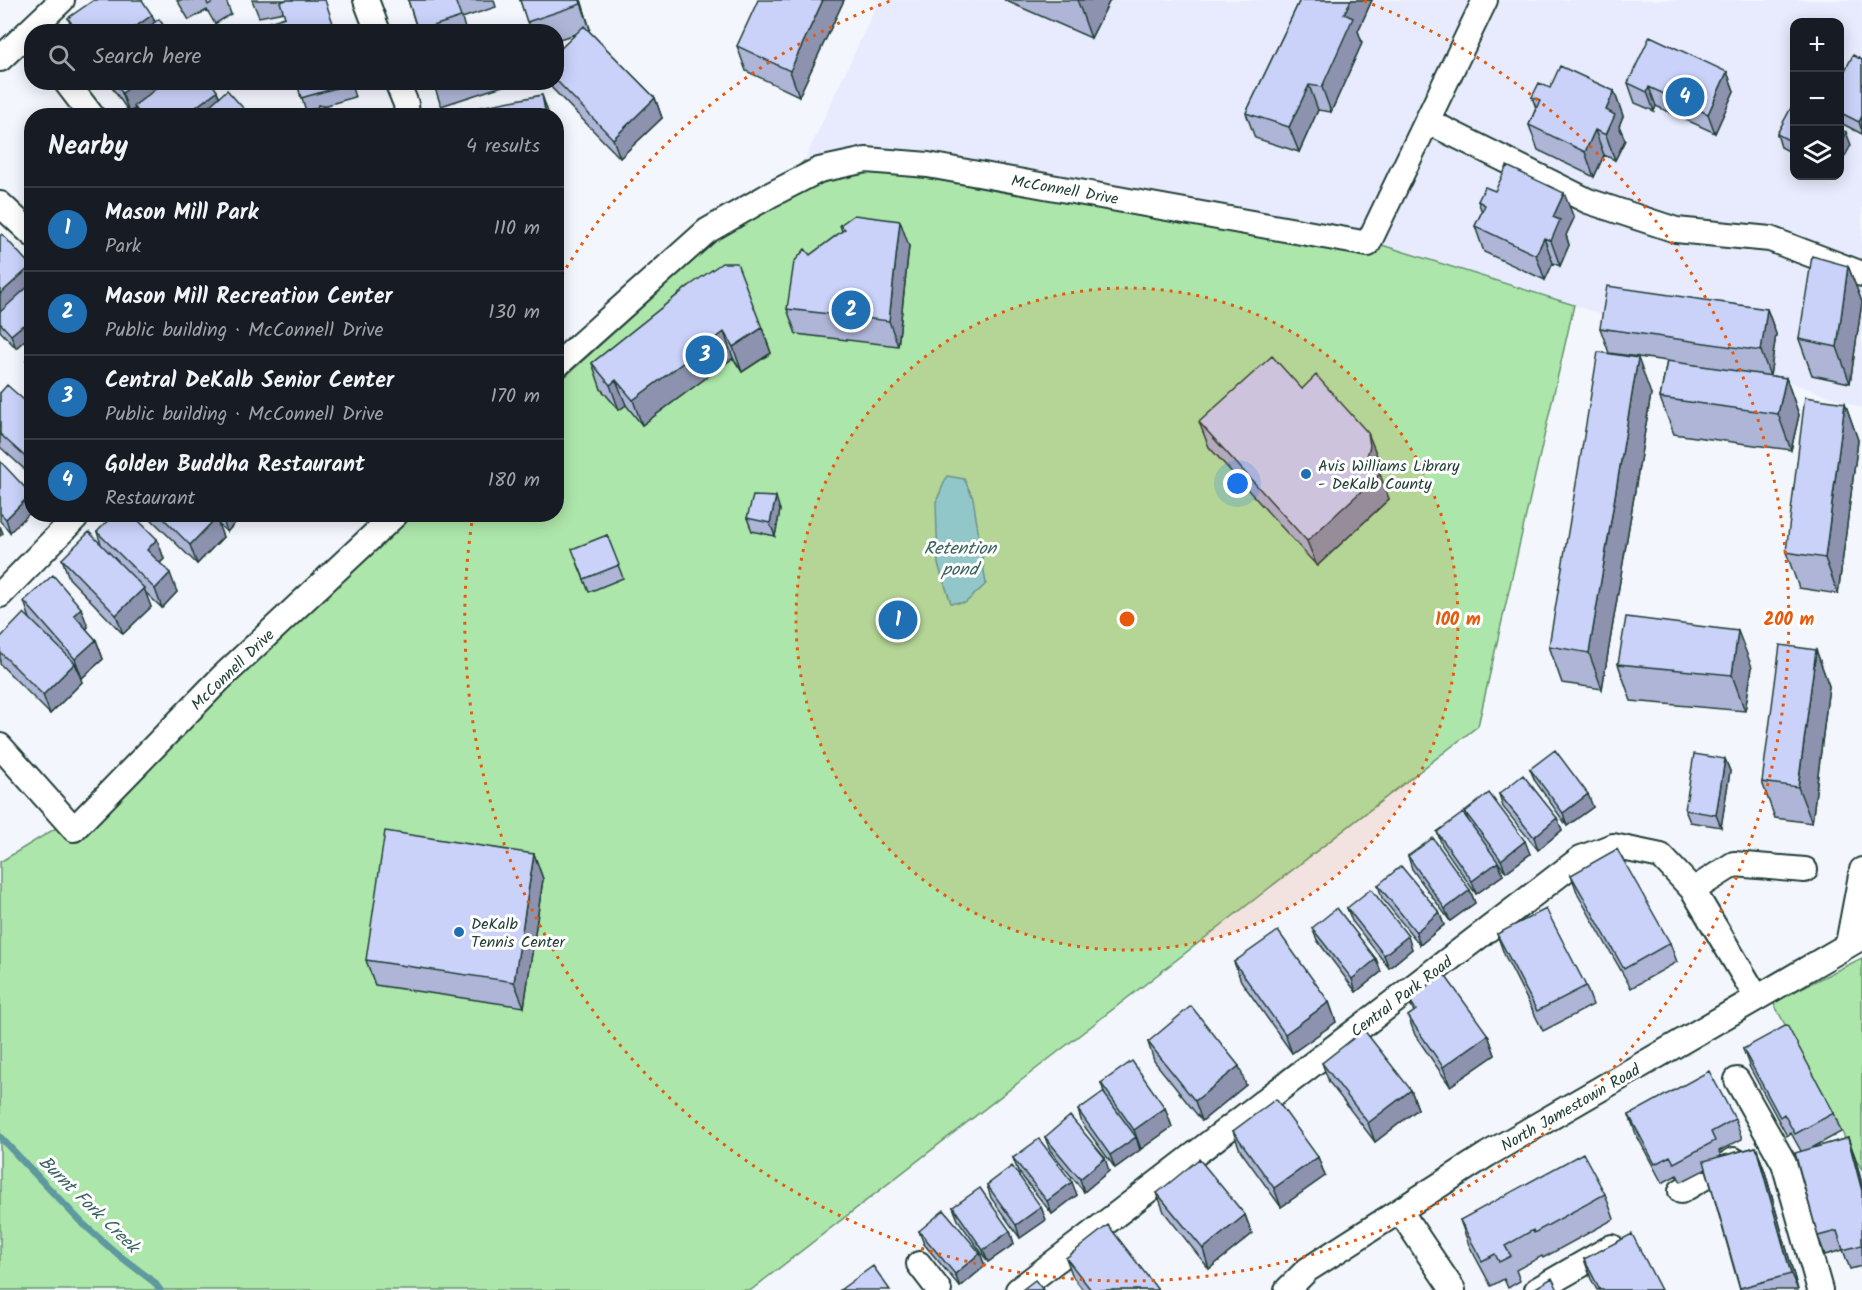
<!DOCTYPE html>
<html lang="en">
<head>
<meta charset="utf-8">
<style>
	body { margin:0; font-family:Kalam,sans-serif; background:#242831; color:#f1f3f6 }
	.controls { position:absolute; right:18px; top:18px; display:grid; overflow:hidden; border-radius:12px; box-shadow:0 3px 15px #0003 }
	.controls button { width:54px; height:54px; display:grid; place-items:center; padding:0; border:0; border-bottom:2px solid #363941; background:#171b24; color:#f1f3f6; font:30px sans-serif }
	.you { position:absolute; left:1238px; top:484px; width:21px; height:21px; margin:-15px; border:4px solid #fff; border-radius:50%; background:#1a73e8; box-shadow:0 0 0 9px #1a73e833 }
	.badge { display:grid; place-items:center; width:39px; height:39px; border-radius:50%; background:#1f6fb2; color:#fff; font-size:20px; font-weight:700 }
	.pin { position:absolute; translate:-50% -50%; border:3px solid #fff; box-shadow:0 2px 6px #0006 }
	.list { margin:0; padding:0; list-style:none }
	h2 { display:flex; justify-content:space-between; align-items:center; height:78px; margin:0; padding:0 24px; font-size:26px }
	h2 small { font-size:20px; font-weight:400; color:#9ea1a6 }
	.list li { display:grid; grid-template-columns:39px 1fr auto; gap:18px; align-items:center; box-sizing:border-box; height:84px; padding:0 24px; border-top:2px solid #363941 }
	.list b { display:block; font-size:22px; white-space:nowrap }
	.list p { margin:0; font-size:20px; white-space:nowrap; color:#9ea1a6 }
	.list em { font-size:20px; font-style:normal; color:#9ea1a6 }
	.icon { flex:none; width:33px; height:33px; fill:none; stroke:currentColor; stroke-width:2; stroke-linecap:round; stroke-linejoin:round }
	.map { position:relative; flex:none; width:1862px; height:1290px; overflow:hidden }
	.search { position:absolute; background:#171b24; box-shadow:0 3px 15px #0003; left:24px; top:24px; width:540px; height:66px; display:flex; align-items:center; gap:15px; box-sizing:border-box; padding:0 21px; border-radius:24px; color:#9ea1a6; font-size:22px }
	.panel { position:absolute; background:#171b24; box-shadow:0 3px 15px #0003; left:24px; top:108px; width:540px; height:414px; border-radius:24px }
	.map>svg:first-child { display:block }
	.built { fill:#e7ebfd; fill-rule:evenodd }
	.green { fill:#ade6aa; stroke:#66926f; stroke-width:1.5 }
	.water { fill:#87d7e4; stroke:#5d999e; stroke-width:1.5 }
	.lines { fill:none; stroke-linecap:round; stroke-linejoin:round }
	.stream { stroke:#5d999e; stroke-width:7 }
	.minor-casing { stroke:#1f3d34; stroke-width:28 }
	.minor { stroke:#fff; stroke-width:24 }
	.wall { fill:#aeb5d7; stroke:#1f3d34; stroke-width:1.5 }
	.shaded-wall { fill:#8d93af; stroke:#1f3d34; stroke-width:1.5 }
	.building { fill:#cad2fa; stroke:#1f3d34; stroke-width:1.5 }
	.ring { fill:none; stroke:#e8590c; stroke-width:3; stroke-dasharray:3 6 }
	.poi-dot { fill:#1f6fb2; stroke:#fff; stroke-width:2 }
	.labels { text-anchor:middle; stroke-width:6; stroke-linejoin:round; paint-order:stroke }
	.street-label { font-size:16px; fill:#1f3d34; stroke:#fff }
	.poi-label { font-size:16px; fill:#1f3d34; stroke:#fff; text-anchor:start }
	.water-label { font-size:18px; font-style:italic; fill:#396460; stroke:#fff }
	.centre { fill:#e8590c; stroke:#fff; stroke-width:3 }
	.ring-label { font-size:18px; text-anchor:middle; font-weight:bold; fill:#e8590c; stroke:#fff; stroke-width:6; stroke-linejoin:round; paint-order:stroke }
</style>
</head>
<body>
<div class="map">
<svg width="1862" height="1290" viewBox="0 0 1862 1290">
	<rect width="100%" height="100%" fill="#f4f6fe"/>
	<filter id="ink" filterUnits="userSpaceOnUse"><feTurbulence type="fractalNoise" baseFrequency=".0167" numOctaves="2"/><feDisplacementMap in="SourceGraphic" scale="12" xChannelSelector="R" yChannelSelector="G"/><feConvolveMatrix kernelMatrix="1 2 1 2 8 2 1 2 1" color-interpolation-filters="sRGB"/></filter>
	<g filter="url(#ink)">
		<path class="built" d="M879,0H1862V408L1574,305L1369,241L804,161ZM1794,22H1840V176H1794Z"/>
		<path class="green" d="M804,161L1369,241L1574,305L1478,726L751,1290H0V862L81,813L411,515L556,514L557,384Z
			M1862,958V1170L1773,1002Z"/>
		<path class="water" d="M947,476L964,479L973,498L986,584L965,603H951L938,564L936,502Z"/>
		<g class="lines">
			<path class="stream" d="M0,1137L81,1222L116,1253L154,1282L160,1290"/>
			<g class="minor-casing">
				<path id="minor" d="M366,0L378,32
					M0,59L62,0
					M66,82L92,116
					M397,82L406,104L407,116
					M1427,121L1588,201L1676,230L1770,239L1862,274
					M0,204L32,234
					M556,366L707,231L770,195L819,170L866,160L928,165L1368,244L1485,0
					M0,595L79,514
					M0,746L74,829L221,678L396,514
					M1693,890L1734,864L1805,870
					M1848,944L1862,870
					M1737,1080L1784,1163L1820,1290
					M1681,1191L1734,1160
					M1400,1211L1453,1290
					M919,1264L939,1290
					M1018,1290L1581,858L1613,846L1661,856L1693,890L1757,998
					M1287,1290L1307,1270L1488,1154L1862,937
					M1537,1290L1612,1247"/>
			</g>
			<use href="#minor" class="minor"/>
		</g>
		<path class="wall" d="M177,0H226L231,14L215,24L207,10L189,20Z
			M252,0H325L285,17L284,12L259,17Z
			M408,0H494L496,7L462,18L466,32H418Z
			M520,0H581L590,29L588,30L655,98L662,118L620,158L550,86L549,82H556V53L576,34L556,40V32H531Z
			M844,0L799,96L746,71L737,46Z
			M1004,0H1110L1091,38Z
			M1300,0H1372L1358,31L1362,43L1331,112L1318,110L1299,152L1255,138L1246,113Z
			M152,15L155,22L168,32H73L68,18Z
			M1862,60V134L1839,122V82Z
			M1727,72L1734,91L1715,133L1656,106L1654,111L1635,103L1628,83Z
			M108,82H211L220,97L244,109L246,116H138L135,109L129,112Z
			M297,82H350L355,97L306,111Z
			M433,82H515L441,106Z
			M1550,88L1614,91L1623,116L1619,126L1625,140L1615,160L1604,155L1594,177L1538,150L1529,125L1536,108L1532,97Z
			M1794,104V154L1781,147L1777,134Z
			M1495,191L1574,218L1566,235L1569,245L1560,266L1553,263L1545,280L1484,252L1475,226L1482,212L1478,201Z
			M840,225L909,246L898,346L796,334L787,309L810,255L842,231Z
			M0,236L31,266L32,269V342L27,338L16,348L0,331Z
			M1848,266L1862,302L1850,383L1812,375L1799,339Z
			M689,286L762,328L771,353L742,372L733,358L642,425L626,405L619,410L601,389L592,363Z
			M1767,309L1776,334L1770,376L1786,378L1799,415L1791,450L1674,434L1660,398L1667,361L1609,353L1600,328Z
			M32,355V376L26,361Z
			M1302,389L1378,458L1379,473L1389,499L1317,566L1209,447L1199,422Z
			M0,393L32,407V476L0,447Z
			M1651,394L1602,689L1562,683L1549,646Z
			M1845,403L1858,440L1838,594L1799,588L1786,552Z
			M0,461L10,532L0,521Z
			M780,510L775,536L752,531L747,518Z
			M146,514H243L227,532L217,523L223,537L197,564Z
			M97,532L157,539L164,559L160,563L177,592L162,608L145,592L151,607L123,634L69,578L62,559L101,544Z
			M607,535L623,578L589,592L577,562Z
			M24,601L88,627L86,629L96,640L103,659L82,678L79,675L82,682L50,714L0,664V638L30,619Z
			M1816,650L1829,686L1812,823L1775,818L1762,782Z
			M1618,664L1752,667L1745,711L1631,701Z
			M1725,759L1730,771L1721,827L1690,822L1685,810Z
			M1530,769L1593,807L1567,826L1535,781Z
			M1499,794L1557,818L1562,830L1538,850L1503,807Z
			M1465,812L1530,854L1506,872L1492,855L1503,875L1476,894L1442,845L1437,832L1468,820Z
			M534,854L543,879L524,1007L375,985L366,960Z
			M1408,856L1470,890L1475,903L1450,921L1412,869Z
			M1571,875L1670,943L1677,962L1631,988L1578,895Z
			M1378,885L1439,912L1444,925L1420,945L1382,898Z
			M1347,908L1412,949L1389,968L1352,921Z
			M1312,928L1376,959L1381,972L1356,992L1317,940Z
			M1497,934L1586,986L1593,1005L1543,1031L1504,954Z
			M1234,962L1329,1002L1336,1022L1292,1053L1241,981Z
			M1409,999L1488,1035L1495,1055L1450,1086L1415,1035L1408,1016L1414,1012Z
			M1148,1042L1246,1085L1202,1121L1154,1061Z
			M1743,1049L1834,1113L1841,1132L1810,1149L1848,1138L1855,1157L1862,1184V1266L1850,1269L1843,1250L1825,1255L1818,1236L1801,1151L1791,1133L1787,1136L1750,1068Z
			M1322,1063L1411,1090L1418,1109L1375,1142L1329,1082Z
			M1101,1083L1165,1108L1172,1127L1141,1149L1139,1145L1140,1150L1115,1168L1082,1123L1078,1110L1105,1095Z
			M1629,1115L1735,1119L1742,1139L1719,1151L1721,1156L1756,1147L1765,1172L1798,1290H1740L1706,1169L1681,1182L1677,1175L1662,1183L1636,1134Z
			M1233,1131L1318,1157L1325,1176L1281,1207L1240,1150Z
			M1045,1137L1109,1171L1084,1192L1050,1150Z
			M1013,1158L1077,1195L1052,1214L1018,1171Z
			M987,1185L1041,1207L1046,1220L1020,1238L991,1198Z
			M1157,1193L1245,1215L1252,1234L1209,1269L1164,1212Z
			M1605,1194L1614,1219L1543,1258L1542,1256L1516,1270L1520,1281L1508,1288L1504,1279L1491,1286L1469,1245L1460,1220Z
			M953,1207L1010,1231L1014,1244L988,1262L958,1220Z
			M919,1231L980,1253L985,1266L960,1287L924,1244Z
			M1066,1258L1158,1290H1083L1073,1277Z
			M1584,1259L1661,1290H1597L1591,1279Z"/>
		<path class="shaded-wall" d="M580,0H581L590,29Z
			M823,0H844L799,96L790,71Z
			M1079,0H1110L1091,38L1078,2Z
			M1351,0H1372L1358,31L1362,43L1331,112L1322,87L1344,14Z
			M152,15L158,32H128Z
			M1727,72L1734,91L1715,133L1708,114Z
			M138,82H170L134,106L135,109L129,112L122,93Z
			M1309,85L1318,110L1299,152L1289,127Z
			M1649,87L1656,106L1654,111L1647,92Z
			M217,91L224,110L217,116H184Z
			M1614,91L1623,116L1619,126L1625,140L1615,160L1606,135V110Z
			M542,95L549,115V116H546Z
			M655,98L662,118L620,158L613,139Z
			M244,109L246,116H237Z
			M1862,116V131L1859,122Z
			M1595,130L1604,155L1594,177L1585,152Z
			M1846,132L1851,145L1839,167V145Z
			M1564,193L1574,218L1566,235L1569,245L1560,266L1551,241L1553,217Z
			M900,221L909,246L898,346L889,321Z
			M1544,238L1553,263L1545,280L1536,255Z
			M31,266L32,269V291L0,320V294Z
			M1848,266L1862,302L1850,383L1837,347Z
			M1767,309L1776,334L1770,376L1761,351Z
			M23,325L27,338L16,348L11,335Z
			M762,328L771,353L742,372L733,347Z
			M724,332L733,358L642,425L633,400Z
			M1638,358L1651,394L1602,689L1589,653Z
			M1786,378L1799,415L1791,450L1778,414Z
			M616,380L626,405L619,410L610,385Z
			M1845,403L1858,440L1838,594L1825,558Z
			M1368,433L1378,458L1379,471L1378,476L1380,474L1389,499L1317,566L1307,541L1366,459Z
			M31,494L32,511L10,532L6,519Z
			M776,497L780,510L775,536L770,523Z
			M221,514H243L227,532Z
			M216,518L223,537L197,564L190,545Z
			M0,526L3,533L0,536Z
			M157,539L164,559L154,569L147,550Z
			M170,573L177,592L162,608L155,589Z
			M144,588L151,607L123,634L116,615Z
			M81,608L88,627L81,634L74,615Z
			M1738,631L1752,667L1745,711L1732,675Z
			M96,640L103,659L82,678L75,659Z
			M1816,650L1829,686L1812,823L1798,787Z
			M75,663L82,682L50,714L43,695Z
			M1725,759L1730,771L1721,827L1716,815Z
			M1588,794L1593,807L1567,826L1563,813Z
			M1557,818L1562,830L1538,850L1534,837Z
			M1525,841L1530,854L1506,872L1501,860Z
			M534,854L543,879L524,1007L514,982Z
			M1498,862L1503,875L1476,894L1472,881Z
			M1470,890L1475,903L1450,921L1445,909Z
			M1439,912L1444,925L1420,945L1416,932Z
			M1408,936L1412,949L1389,968L1384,955Z
			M1376,959L1381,972L1356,992L1352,979Z
			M1329,1002L1336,1022L1292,1053L1285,1034Z
			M1488,1035L1495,1055L1450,1086L1443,1067Z
			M1239,1066L1246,1085L1202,1121L1195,1101Z
			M1411,1090L1418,1109L1375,1142L1368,1123Z
			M1165,1108L1172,1127L1141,1149L1134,1130Z
			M1136,1137L1140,1150L1115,1168L1110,1155Z
			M1848,1138L1855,1157L1862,1184V1191Z
			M1756,1147L1765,1172L1798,1290L1791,1274Z
			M1318,1157L1325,1176L1281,1207L1274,1188Z
			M1105,1158L1109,1171L1084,1192L1080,1179Z
			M1072,1182L1077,1195L1052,1214L1047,1201Z
			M1041,1207L1046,1220L1020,1238L1016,1225Z
			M1245,1215L1252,1234L1209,1269L1203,1249Z
			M1010,1231L1014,1244L988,1262L983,1250Z
			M980,1253L985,1266L960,1287L955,1274Z"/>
		<path class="building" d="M94,0H142L152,15L128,32H77L68,18Z
			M206,0H216L208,5Z
			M286,0H325L336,32H259L257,26L285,17L280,2Z
			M408,0H455L461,17L418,31Z
			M520,0H580L581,4L527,22Z
			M758,0H823L790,71L737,46Z
			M1300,0H1351L1344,14L1353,18L1322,87L1309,85L1289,127L1246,113Z
			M159,19L168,32H142Z
			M584,26L655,98L613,139L556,80V53Z
			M1650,36L1727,72L1708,114L1649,87L1647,92L1628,83Z
			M1853,55L1862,60V116L1859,122L1839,112V82Z
			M1560,66L1614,91L1606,110L1615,115L1606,135L1595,130L1585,152L1529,125L1540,100L1532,97L1539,83L1550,88Z
			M115,82H138L122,93Z
			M165,82H211L217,91L184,116H141L134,106Z
			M297,82H349L350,84L301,98Z
			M433,82H447L434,87Z
			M227,90L244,109L237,116H198Z
			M542,95L546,116H482L480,107Z
			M1793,104H1794V143L1777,134Z
			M318,105L357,116H315Z
			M1839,129L1846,132L1839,145Z
			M1507,166L1564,193L1553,217L1560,220L1551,241L1544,238L1536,255L1475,226L1485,205L1478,201L1485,187L1495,191Z
			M854,215L900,221L889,321L787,309L794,262L805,249L810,255L845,229L840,225Z
			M2,234L31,266L0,294V236Z
			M1812,256L1848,266L1837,347L1799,339Z
			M722,263H737L762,328L733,347L724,332L633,400L616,380L610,385L592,363L689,286Z
			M32,283V334L23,325L11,335L0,323V312Z
			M1607,286L1767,309L1761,351L1600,328Z
			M1598,352L1638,358L1589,653L1549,646Z
			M32,355V366L26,361Z
			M1272,356L1302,389L1316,375L1368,433L1370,446L1366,459L1380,474L1307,541L1199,422Z
			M1667,361L1786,378L1778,414L1660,398Z
			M7,385L32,407V463L0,434V393Z
			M1805,397L1845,403L1825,558L1786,552Z
			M0,461L31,494L6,519L0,513Z
			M753,496L776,497L770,523L747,518Z
			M114,514H132L157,539L147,550L170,573L155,589L97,532Z
			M159,514H212L216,518L190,545Z
			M89,532L144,588L116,615L62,559Z
			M607,535L619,565L584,579L572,549Z
			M53,575L81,608L74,615L96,640L75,659L24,601Z
			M24,613L75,663L43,695L0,652V638Z
			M1626,617L1738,631L1732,675L1618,664Z
			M1780,645L1816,650L1798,787L1762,782Z
			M1555,750L1588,794L1563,813L1530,769Z
			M1694,754L1725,759L1716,815L1685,810Z
			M1523,775L1557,818L1534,837L1499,794Z
			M1489,793L1525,841L1501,860L1465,812Z
			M1463,813L1498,862L1472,881L1437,832Z
			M385,831L534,854L514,982L366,960Z
			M1433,838L1470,890L1445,909L1408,856Z
			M1617,849L1670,943L1624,969L1571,875Z
			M1401,866L1439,912L1416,932L1378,885Z
			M1371,889L1408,936L1384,955L1347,908Z
			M1337,908L1376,959L1352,979L1312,928Z
			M1546,909L1586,986L1537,1011L1497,934Z
			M1278,931L1329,1002L1285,1034L1234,962Z
			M1444,974L1488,1035L1443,1067L1408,1016L1416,1010L1409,999Z
			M1191,1006L1239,1066L1195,1101L1148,1042Z
			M1787,1025L1834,1113L1795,1134L1784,1114L1780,1117L1743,1049Z
			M1364,1030L1411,1090L1368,1123L1322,1063Z
			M1132,1061L1165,1108L1134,1130L1101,1083Z
			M1709,1071L1735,1119L1711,1132L1715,1141L1674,1163L1670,1156L1655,1164L1629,1115Z
			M1103,1092L1136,1137L1110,1155L1078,1110Z
			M1276,1099L1318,1157L1274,1188L1233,1131Z
			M1070,1116L1105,1158L1080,1179L1045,1137Z
			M1848,1138L1862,1191V1245L1843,1250L1837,1231L1818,1236L1795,1153Z
			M1039,1139L1072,1182L1047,1201L1013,1158Z
			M1756,1147L1791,1274L1740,1288L1704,1161Z
			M1583,1153L1605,1194L1534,1233L1533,1230L1505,1246L1511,1256L1499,1262L1495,1254L1482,1261L1460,1220Z
			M1199,1159L1245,1215L1203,1249L1157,1193Z
			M1012,1166L1041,1207L1016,1225L987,1185Z
			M980,1188L1010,1231L983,1250L953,1207Z
			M944,1210L980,1253L955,1274L919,1231Z
			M1108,1225L1158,1290H1091L1066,1258Z
			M1632,1234L1661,1290H1600L1584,1259Z
			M873,1266L890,1290H840Z
			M1552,1278L1558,1290H1532Z
			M1035,1280L1043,1290H1022Z"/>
	</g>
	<circle cx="1127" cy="619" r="331" fill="#e8590c" fill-opacity=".12"/>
	<g class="ring">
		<circle cx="1127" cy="619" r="331"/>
		<path d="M557 283A662 662 0 0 1 890 1M1364 1A662 662 0 1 1 473 515"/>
	</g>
	<g class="poi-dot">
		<circle cx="1306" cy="474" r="6"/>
		<circle cx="459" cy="932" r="6"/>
	</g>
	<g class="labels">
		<g class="street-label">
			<text transform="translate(1065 189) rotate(10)" y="6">McConnell Drive</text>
			<text transform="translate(232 669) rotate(-44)" y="6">McConnell Drive</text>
			<text transform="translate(1401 996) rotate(-37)" y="6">Central Park Road</text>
			<text transform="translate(1570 1107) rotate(-30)" y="6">North Jamestown Road</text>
		</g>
		<g class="poi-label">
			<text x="1318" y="471">Avis Williams Library<tspan x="1318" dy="18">- DeKalb County</tspan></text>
			<text x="471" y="929">DeKalb<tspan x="471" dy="18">Tennis Center</tspan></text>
		</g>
		<g class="water-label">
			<text x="960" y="554">Retention<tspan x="960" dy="21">pond</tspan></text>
			<text transform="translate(89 1204) rotate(44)" y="6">Burnt Fork Creek</text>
		</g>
	</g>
	<circle cx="1127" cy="619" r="9" class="centre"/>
	<g class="ring-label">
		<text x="1458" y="625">100 m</text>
		<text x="1789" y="625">200 m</text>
	</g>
</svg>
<div class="controls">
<button>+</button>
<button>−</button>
<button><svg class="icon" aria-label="layers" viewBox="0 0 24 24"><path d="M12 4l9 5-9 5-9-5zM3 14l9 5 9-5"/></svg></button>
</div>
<div class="you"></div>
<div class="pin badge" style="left:898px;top:620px">1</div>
<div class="pin badge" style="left:851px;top:310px">2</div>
<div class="pin badge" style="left:705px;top:355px">3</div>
<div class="pin badge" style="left:1685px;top:97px">4</div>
<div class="search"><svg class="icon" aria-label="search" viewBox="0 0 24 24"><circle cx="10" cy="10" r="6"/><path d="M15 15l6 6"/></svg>Search here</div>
<section class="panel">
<h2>Nearby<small>4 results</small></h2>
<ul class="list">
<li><span class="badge">1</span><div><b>Mason Mill Park</b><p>Park</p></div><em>110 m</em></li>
<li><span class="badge">2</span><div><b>Mason Mill Recreation Center</b><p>Public building · McConnell Drive</p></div><em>130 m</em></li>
<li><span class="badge">3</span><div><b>Central DeKalb Senior Center</b><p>Public building · McConnell Drive</p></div><em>170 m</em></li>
<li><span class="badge">4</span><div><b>Golden Buddha Restaurant</b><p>Restaurant</p></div><em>180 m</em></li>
</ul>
</section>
</div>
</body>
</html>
